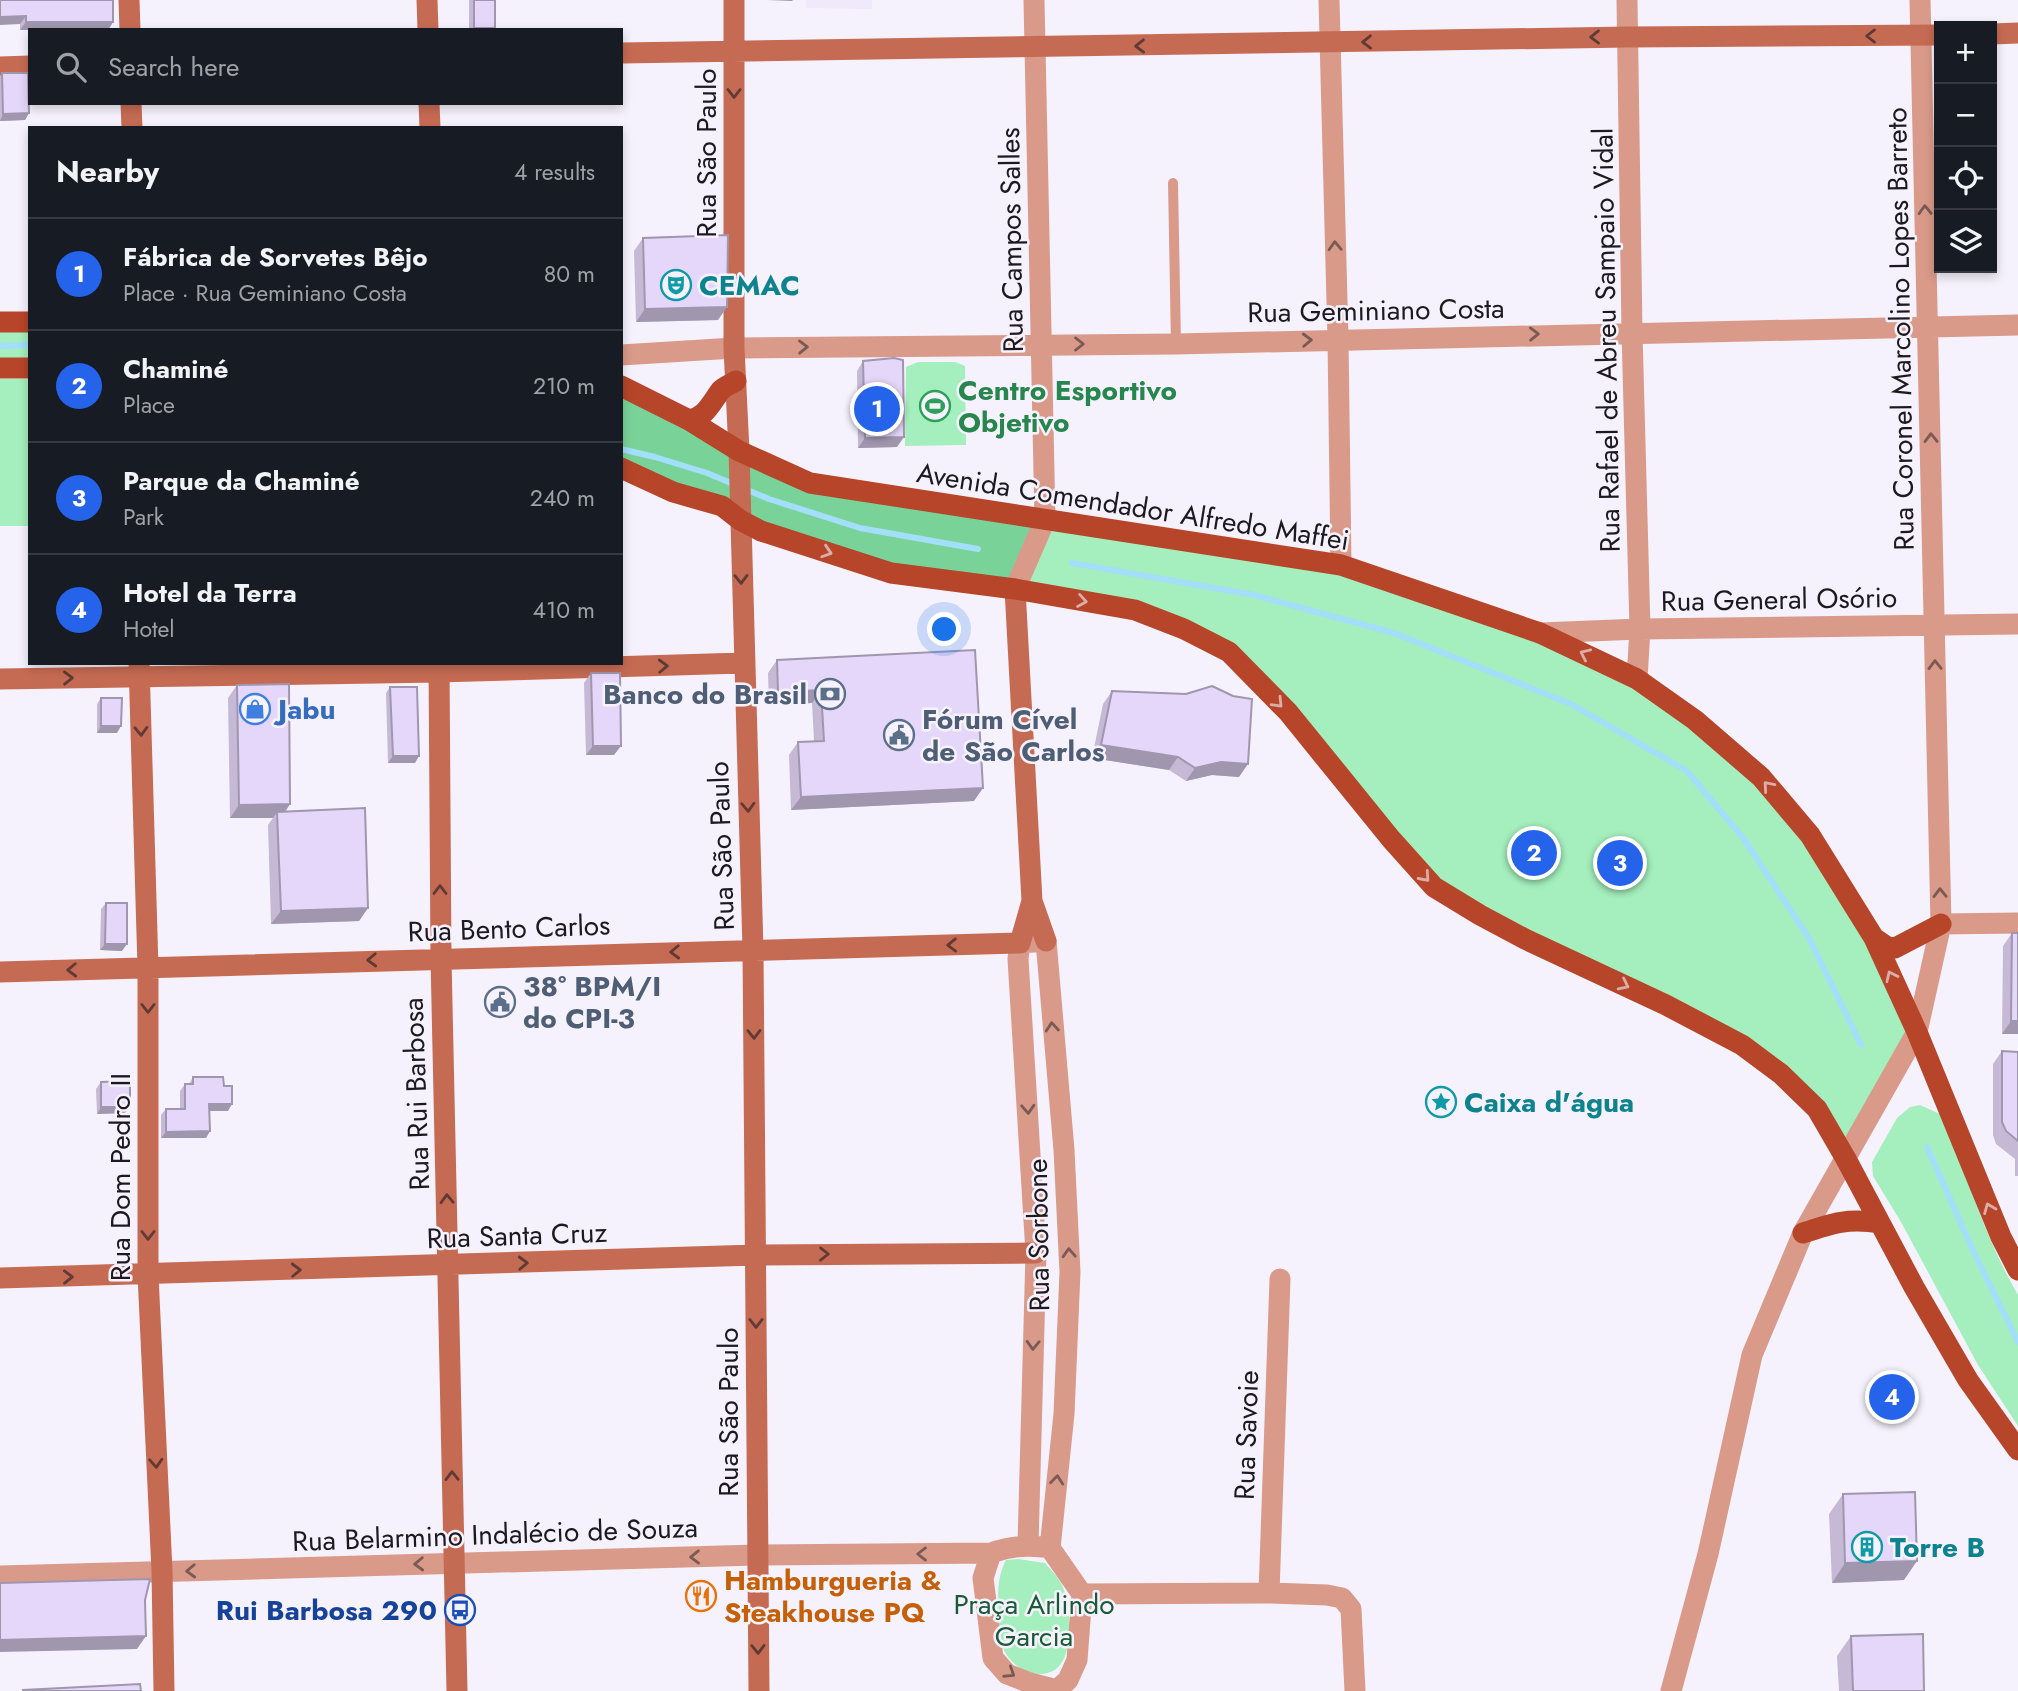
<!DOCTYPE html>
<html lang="en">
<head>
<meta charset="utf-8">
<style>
	body { margin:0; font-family:Jost,sans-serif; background:#20242c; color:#f1f3f6 }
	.controls { position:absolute; right:21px; top:21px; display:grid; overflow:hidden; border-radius:0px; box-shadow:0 4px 10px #0003 }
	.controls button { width:63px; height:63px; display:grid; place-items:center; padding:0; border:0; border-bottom:2px solid #363941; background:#171b24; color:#f1f3f6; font:35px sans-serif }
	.you { position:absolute; left:945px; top:630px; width:24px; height:24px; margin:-18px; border:5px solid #fff; border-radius:50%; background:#1a73e8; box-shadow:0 0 0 10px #1a73e833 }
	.badge { display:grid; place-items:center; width:46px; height:46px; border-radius:50%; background:#2563eb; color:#fff; font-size:23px; font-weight:700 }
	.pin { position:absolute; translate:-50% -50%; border:4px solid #fff; box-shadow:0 2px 7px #0006 }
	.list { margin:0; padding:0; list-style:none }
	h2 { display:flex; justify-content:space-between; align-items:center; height:91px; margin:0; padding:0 28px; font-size:30px }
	h2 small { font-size:23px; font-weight:400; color:#9ea1a6 }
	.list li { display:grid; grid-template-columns:46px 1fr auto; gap:21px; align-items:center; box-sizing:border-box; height:112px; padding:0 28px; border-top:2px solid #363941 }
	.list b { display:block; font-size:26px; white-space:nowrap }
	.list p { margin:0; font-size:23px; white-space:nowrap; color:#9ea1a6 }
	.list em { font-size:23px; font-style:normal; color:#9ea1a6 }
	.icon { flex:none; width:38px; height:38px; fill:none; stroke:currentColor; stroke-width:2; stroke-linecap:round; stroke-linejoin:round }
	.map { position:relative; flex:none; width:2018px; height:1691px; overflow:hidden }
	.search { position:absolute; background:#171b24; box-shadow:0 4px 10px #0003; left:28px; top:28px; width:595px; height:77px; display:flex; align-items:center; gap:18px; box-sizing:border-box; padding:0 24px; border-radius:0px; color:#9ea1a6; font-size:26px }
	.panel { position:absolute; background:#171b24; box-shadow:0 4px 10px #0003; left:28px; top:126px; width:595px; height:539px; border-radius:0px }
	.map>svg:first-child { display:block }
	.built { fill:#f0e8fb }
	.green { fill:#a4efbd }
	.forest { fill:#79d399 }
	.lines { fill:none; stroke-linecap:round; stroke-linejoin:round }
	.stream { stroke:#a3defa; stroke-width:6 }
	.lane { stroke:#d99a89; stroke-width:10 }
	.street { stroke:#d99a89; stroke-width:21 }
	.secondary { stroke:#c66b53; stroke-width:21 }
	.primary { stroke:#b64529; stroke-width:21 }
	.wall { fill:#c5b9d6 }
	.shaded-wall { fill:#a096ae }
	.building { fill:#e5d7f9; stroke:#a096ae; stroke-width:2 }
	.oneway { stroke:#603a34 }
	.oneway2 { stroke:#7a5a54 }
	.oneway3 { stroke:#dcada8 }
	.labels { text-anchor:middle; stroke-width:5; stroke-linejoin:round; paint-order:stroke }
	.street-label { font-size:28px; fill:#1c191f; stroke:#f6f2fd }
	.culture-label { font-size:28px; font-weight:bold; fill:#0d838f; stroke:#f6f2fd; text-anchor:start }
	.leisure-label { font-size:28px; font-weight:bold; fill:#27864d; stroke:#f6f2fd; text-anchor:start }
	.service-label { font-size:28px; font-weight:bold; fill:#4e5e75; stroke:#f6f2fd; text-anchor:start }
	.shop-label { font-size:28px; font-weight:bold; fill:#366cbe; stroke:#f6f2fd; text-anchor:start }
	.food-label { font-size:28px; font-weight:bold; fill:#c56008; stroke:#f6f2fd; text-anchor:start }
	.park-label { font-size:28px; fill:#1a5b37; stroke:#f6f2fd }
	.transit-label { font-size:28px; font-weight:bold; fill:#164399; stroke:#f6f2fd; text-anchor:end }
</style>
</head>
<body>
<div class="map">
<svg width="2018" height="1691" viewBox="0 0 2018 1691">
	<rect width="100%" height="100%" fill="#f6f2fd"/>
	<path class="built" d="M806,0H872V9L806,8Z"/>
	<path class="green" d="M0,322H30V368H0Z
		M918,362H955L965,366L966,445L905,446L906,367Z
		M0,379H30V526H0Z
		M1045,520L1341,565L1637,679L1810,835L1917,1032L1846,1159L1781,1074L1434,887L1288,712L1184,629L1015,589Z
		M1920,1105L1942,1115C1967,1175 1985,1239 2018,1295V1426L1978,1365L1901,1222L1873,1176L1872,1162L1897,1118L1910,1107Z
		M1018,1559L1045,1563C1051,1570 1058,1577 1062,1585C1071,1604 1076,1659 1053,1671C1033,1681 1008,1665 1002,1645C999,1637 1000,1627 999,1618C998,1598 996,1579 1006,1560Z"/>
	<path class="forest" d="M621,386L810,483L1045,520L1015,589L891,573L621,468Z"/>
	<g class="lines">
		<path class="stream" d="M0,346L30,345
			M621,449L655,457L707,473L769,499L860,528L978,549
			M1072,563L1254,595L1394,633L1571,704L1687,771L1744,839L1810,940L1861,1045
			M1927,1147L1974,1253L2018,1342"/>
		<path class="lane" d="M1173,183L1176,344"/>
		<path class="street" d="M1329,0L1338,339L1341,565
			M1627,0L1632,332L1640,629L1637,679
			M621,355L734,348L1176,344L2018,325
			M1015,589L1045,520L1034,0
			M1540,633L1640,629L2018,624
			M1941,924L2018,923
			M1028,1545L1036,1253L1018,959L1020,943L1046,941L1064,1150L1070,1272L1064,1414L1050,1548
			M1042,1547C1024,1545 1007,1547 991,1553L983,1578L993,1658L1007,1674L1030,1683L1057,1690
			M1050,1548L1082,1594L1077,1660L1068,1680L1057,1690
			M0,1576L757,1555L991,1553
			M1269,1593L1280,1279
			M1082,1594L1269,1593L1327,1595L1342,1598L1351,1609L1355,1691
			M1671,1691L1708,1554L1752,1355L1803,1233L1917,1032L1941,924L1920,0"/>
		<path class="secondary" d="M129,0L130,30
			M427,0L428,30
			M734,0V348L739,451L753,950L759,1691
			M1992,34L2018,33
			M621,53L1628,37L1939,35
			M0,67L30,66
			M131,103L132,128
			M429,103L430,128
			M1015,589L1032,901L1046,941
			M139,663L148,968V1275L162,1571L164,1691
			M439,663L441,958L457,1691
			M0,679L439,672L743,663
			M0,972L1020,943L1032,901
			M0,1278L756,1255L1036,1253"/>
		<path class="primary" d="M0,322H30
			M0,368H30
			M621,386L689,420L739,451L810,483L1341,565L1540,633L1637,679L1695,720L1761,777L1810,835L1874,938L1917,1032L2001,1237L2018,1270
			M689,420C706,417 711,403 721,390C725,386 731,384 736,381
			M621,468L673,492L722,506L740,520L761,531L891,573L1015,589L1135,610L1184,629L1229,652L1288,712L1391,839L1434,887L1480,915L1525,939L1666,1005L1742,1045L1781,1074L1817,1109L1846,1159L1914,1287L1968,1380L2018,1450
			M1874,938L1887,947L1895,948L1941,924
			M1803,1233C1833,1223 1848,1218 1880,1223"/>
	</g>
	<path class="wall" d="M0,0L113,22L108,30H20V24Z
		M469,0H495L494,30H469Z
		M2,73L29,113L25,120L0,121V76Z
		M643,238L718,320L636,322L634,251Z
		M863,361L897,447L858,448L857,371Z
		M975,650L974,801L791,810L789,755L798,742L814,741L812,703L769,705L768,673L777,660Z
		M591,673L614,755H586L584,683Z
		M237,685L290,804L286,811L368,908L359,921L271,924L268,825L273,818H230L228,698Z
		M390,687L415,763H388L386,693Z
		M1112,691L1239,777L1212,775L1186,781L1169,770L1092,758L1103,704Z
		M101,698L117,733H97V704Z
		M106,903L122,951L100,950L101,909Z
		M2012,933L2018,1034H2002L2003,946Z
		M2002,1051L2018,1052V1176H2015V1159L1996,1144L1993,1135V1064Z
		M193,1077L228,1111H210V1131L206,1138H161V1115L166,1109H180V1091L185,1084H189Z
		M101,1082L125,1113L97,1114L96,1089Z
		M1843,1494L1904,1580L1832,1583L1829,1514Z
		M1851,1636L1924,1691H1839L1837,1656Z"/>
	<path class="shaded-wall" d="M767,0H793L792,1Z
		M26,16L20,24L0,25V17Z
		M26,22H113L108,30H20Z
		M474,28H495L494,30H473Z
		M29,113L25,120L0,121L3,114Z
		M727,307L718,320L636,322L645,309Z
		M904,437L897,447L858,448L865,438Z
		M821,690L812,703L769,705L778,692Z
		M101,726H121L117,733H97Z
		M1101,745L1178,757L1169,770L1092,758Z
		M593,746H621L614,755H586Z
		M393,756H419L415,763H388Z
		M1221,762L1248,764L1239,777L1212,775L1186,781L1195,768Z
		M983,788L974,801L791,810L801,797Z
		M290,804L281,817L277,812L273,818H230L239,805Z
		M368,908L359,921L271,924L281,911Z
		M105,944H127L122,951L100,950Z
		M2011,1021H2018V1034H2002Z
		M209,1104H232L228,1111H205Z
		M101,1107H130L125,1113L97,1114Z
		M210,1131L206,1138H161L166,1132Z
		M1917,1561L1904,1580L1832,1583L1845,1563Z
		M146,1636L137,1649L0,1652V1640Z"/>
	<path class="building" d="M0,0H113V22H26V16L0,17Z
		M474,0H495V28H474Z
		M2,73H28L29,113L3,114Z
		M728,235L727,307L645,309L643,238Z
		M894,358L903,360L904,437L865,438L863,361Z
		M975,650L983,788L801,797L798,742L824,741L821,690L778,692L777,660Z
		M591,673H620L621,746H593Z
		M289,684L290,804L239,805L237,685Z
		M1212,686L1233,696L1252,699L1248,764L1221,762L1195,768L1178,757L1101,745L1112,691L1186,694Z
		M390,687H417L419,756H393Z
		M101,698H122L121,726H101Z
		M365,808L368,908L281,911L277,812Z
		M106,903H127V944H105Z
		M2012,933H2018V1021H2011Z
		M2002,1051L2018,1052V1141L2006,1131L2002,1122Z
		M193,1077H223L224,1086H232V1104H209L210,1131L166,1132V1109H185V1084H193Z
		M130,1081V1107H101V1082Z
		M1915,1492L1917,1561L1845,1563L1843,1494Z
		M150,1579L145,1600L146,1636L0,1640V1583Z
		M1923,1634L1924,1691H1853L1851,1636Z
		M140,1684L141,1691H23V1690Z"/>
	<defs><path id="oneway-chevron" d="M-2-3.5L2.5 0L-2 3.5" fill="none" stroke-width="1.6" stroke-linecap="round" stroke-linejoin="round" transform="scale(1.75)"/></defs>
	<g class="oneway">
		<use href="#oneway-chevron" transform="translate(1871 36) rotate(180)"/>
		<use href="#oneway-chevron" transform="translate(1595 37) rotate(179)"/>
		<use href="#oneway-chevron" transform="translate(1367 42) rotate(179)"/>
		<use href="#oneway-chevron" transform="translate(1140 46) rotate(179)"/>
		<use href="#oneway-chevron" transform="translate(734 93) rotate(90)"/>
		<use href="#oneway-chevron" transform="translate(741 579) rotate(89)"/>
		<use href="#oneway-chevron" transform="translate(663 666) rotate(-2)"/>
		<use href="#oneway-chevron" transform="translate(68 678) rotate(-1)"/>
		<use href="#oneway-chevron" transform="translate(141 731) rotate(88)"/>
		<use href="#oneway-chevron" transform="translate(748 807) rotate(88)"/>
		<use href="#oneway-chevron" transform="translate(440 890) rotate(-90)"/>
		<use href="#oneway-chevron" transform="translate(952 945) rotate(179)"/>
		<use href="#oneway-chevron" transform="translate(675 952) rotate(178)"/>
		<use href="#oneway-chevron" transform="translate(372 960) rotate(178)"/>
		<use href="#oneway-chevron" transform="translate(72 970) rotate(178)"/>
		<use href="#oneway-chevron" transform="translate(148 1008) rotate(90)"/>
		<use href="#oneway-chevron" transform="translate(754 1034) rotate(89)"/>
		<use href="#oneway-chevron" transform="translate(447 1199) rotate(-92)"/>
		<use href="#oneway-chevron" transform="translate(148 1235) rotate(90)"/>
		<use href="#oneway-chevron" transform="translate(824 1254)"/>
		<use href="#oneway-chevron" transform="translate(523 1263) rotate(-2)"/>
		<use href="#oneway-chevron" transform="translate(296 1270) rotate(-2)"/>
		<use href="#oneway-chevron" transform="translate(68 1277) rotate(-1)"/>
		<use href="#oneway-chevron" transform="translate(756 1323) rotate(90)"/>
		<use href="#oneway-chevron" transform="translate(156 1463) rotate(87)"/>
		<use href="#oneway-chevron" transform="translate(452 1476) rotate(-91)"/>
		<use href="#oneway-chevron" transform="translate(758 1649) rotate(89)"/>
	</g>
	<g class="oneway2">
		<use href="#oneway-chevron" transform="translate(1925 210) rotate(-92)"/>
		<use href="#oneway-chevron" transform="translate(1335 246) rotate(-92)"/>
		<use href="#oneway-chevron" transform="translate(1534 334) rotate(-1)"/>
		<use href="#oneway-chevron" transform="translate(1307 340) rotate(-2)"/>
		<use href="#oneway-chevron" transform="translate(1079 344)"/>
		<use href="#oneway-chevron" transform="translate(803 347) rotate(-1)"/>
		<use href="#oneway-chevron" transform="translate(1931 438) rotate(-91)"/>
		<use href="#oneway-chevron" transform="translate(1935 665) rotate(-91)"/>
		<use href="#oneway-chevron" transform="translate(1940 893) rotate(-91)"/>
		<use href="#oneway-chevron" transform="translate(1052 1027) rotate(-95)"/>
		<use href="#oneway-chevron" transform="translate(1028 1109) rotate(87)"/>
		<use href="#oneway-chevron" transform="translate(1069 1253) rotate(-93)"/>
		<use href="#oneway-chevron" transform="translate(1033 1345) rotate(92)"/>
		<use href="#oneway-chevron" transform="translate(1057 1480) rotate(-84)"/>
		<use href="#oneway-chevron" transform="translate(922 1554) rotate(180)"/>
		<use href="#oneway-chevron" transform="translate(695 1557) rotate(179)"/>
		<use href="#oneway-chevron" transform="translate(419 1564) rotate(178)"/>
		<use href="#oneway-chevron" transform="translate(191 1571) rotate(178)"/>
		<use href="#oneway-chevron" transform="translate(1010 1673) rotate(33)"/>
	</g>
	<g class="oneway3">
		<use href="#oneway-chevron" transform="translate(827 552) rotate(18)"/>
		<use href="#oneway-chevron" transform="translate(1082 601) rotate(10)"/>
		<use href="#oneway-chevron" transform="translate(1585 654) rotate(-155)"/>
		<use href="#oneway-chevron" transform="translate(1278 703) rotate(46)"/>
		<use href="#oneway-chevron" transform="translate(1768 786) rotate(-131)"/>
		<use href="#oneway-chevron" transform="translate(1425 877) rotate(48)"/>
		<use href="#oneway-chevron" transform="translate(1891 976) rotate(-115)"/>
		<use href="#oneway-chevron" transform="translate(1624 985) rotate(26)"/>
		<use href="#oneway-chevron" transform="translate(1989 1208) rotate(-112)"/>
	</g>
	<defs>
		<g id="theatre-ring" transform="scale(1.575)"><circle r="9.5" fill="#f6f2fd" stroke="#0f9aa8" stroke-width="1.5"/><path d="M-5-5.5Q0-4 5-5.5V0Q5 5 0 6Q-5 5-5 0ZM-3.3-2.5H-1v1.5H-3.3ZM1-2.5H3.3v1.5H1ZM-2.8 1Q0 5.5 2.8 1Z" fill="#0f9aa8"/></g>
		<g id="stadium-ring" transform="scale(1.575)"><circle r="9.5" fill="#f6f2fd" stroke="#2e9e5b" stroke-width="1.5"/><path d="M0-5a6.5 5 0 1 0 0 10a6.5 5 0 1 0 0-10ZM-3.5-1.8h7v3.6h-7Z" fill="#2e9e5b"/></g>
		<g id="bank-ring" transform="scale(1.575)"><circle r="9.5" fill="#f6f2fd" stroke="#5c6f8a" stroke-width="1.5"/><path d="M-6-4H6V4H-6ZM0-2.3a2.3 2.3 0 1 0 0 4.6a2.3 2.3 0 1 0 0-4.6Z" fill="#5c6f8a"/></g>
		<g id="shop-ring" transform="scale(1.575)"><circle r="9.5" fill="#f6f2fd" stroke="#3f7fe0" stroke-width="1.5"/><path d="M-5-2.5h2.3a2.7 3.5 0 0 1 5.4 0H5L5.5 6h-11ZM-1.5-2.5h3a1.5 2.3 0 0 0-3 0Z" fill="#3f7fe0"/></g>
		<g id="civic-ring" transform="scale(1.575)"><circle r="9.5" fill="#f6f2fd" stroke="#5c6f8a" stroke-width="1.5"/><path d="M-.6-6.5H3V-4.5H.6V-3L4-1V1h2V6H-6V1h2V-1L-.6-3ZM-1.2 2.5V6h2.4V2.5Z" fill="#5c6f8a"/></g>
		<g id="sight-ring" transform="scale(1.575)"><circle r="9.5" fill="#f6f2fd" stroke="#0f9aa8" stroke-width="1.5"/><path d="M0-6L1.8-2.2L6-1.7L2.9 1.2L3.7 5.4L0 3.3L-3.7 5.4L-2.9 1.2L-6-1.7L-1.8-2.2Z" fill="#0f9aa8"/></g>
		<g id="building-ring" transform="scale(1.575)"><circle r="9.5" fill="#f6f2fd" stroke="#0f9aa8" stroke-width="1.5"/><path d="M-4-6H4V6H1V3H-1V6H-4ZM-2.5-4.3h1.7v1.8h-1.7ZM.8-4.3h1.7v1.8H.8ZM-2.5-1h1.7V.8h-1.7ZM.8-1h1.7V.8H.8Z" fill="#0f9aa8"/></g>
		<g id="restaurant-ring" transform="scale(1.575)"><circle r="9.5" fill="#f6f2fd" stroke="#e8710a" stroke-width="1.5"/><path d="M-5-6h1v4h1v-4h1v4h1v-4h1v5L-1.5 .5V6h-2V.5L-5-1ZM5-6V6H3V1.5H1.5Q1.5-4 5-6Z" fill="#e8710a"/></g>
		<g id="bus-ring" transform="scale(1.575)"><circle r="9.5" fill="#f6f2fd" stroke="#1a4fb4" stroke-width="1.5"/><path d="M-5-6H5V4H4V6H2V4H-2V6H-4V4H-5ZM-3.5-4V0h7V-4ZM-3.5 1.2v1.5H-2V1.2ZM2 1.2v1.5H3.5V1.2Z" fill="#1a4fb4"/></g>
	</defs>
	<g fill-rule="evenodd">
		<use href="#theatre-ring" x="676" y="285"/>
		<use href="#stadium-ring" x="935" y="406"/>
		<use href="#bank-ring" x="830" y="694"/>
		<use href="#shop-ring" x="255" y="709"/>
		<use href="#civic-ring" x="899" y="735"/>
		<use href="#civic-ring" x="500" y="1002"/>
		<use href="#sight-ring" x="1441" y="1102"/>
		<use href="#building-ring" x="1867" y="1547"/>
		<use href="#restaurant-ring" x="701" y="1596"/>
		<use href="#bus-ring" x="460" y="1610"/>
	</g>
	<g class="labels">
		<g class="street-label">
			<text transform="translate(706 153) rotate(-90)" y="10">Rua São Paulo</text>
			<text transform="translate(1011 240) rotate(-91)" y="10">Rua Campos Salles</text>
			<text transform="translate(1376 310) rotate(-1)" y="10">Rua Geminiano Costa</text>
			<text transform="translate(1900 329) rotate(-91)" y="10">Rua Coronel Marcolino Lopes Barreto</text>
			<text transform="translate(1606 340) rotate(-91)" y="10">Rua Rafael de Abreu Sampaio Vidal</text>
			<text transform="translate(1133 506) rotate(9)" y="10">Avenida Comendador Alfredo Maffei</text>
			<text transform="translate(1779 599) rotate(-1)" y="10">Rua General Osório</text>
			<text transform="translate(721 846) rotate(-92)" y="10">Rua São Paulo</text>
			<text transform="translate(509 928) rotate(-2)" y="10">Rua Bento Carlos</text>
			<text transform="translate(416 1094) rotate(-92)" y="10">Rua Rui Barbosa</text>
			<text transform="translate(120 1177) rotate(-90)" y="10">Rua Dom Pedro II</text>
			<text transform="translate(517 1235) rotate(-2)" y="10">Rua Santa Cruz</text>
			<text transform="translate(1038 1235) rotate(-91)" y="10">Rua Sorbone</text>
			<text transform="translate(728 1412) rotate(-90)" y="10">Rua São Paulo</text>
			<text transform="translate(1246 1435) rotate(-88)" y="10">Rua Savoie</text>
			<text transform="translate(495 1534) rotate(-2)" y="10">Rua Belarmino Indalécio de Souza</text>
		</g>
		<g class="culture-label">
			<text x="699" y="295">CEMAC</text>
			<text x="1464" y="1112">Caixa d'água</text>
			<text x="1890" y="1557">Torre B</text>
		</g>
		<g class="leisure-label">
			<text x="958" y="400">Centro Esportivo<tspan x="958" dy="32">Objetivo</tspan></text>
		</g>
		<g class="service-label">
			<text x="807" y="704" text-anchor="end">Banco do Brasil</text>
			<text x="922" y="729">Fórum Cível<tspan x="922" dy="32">de São Carlos</tspan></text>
			<text x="523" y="996">38º BPM/I<tspan x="523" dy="32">do CPI-3</tspan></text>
		</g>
		<g class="shop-label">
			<text x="278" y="719">Jabu</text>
		</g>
		<g class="food-label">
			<text x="724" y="1590">Hamburgueria &amp;<tspan x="724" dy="32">Steakhouse PQ</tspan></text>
		</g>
		<g class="park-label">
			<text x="1034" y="1614">Praça Arlindo<tspan x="1034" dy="32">Garcia</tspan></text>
		</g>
		<g class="transit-label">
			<text x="437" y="1620">Rui Barbosa 290</text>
		</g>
	</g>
</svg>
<div class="controls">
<button>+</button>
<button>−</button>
<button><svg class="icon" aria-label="locate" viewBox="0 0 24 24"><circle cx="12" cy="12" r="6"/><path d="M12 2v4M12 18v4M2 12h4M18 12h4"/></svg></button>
<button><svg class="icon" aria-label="layers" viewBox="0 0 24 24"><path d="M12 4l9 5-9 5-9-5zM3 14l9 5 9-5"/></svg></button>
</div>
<div class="you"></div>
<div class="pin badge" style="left:877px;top:409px">1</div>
<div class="pin badge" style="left:1534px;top:853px">2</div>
<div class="pin badge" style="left:1620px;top:863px">3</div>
<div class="pin badge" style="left:1892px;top:1397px">4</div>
<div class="search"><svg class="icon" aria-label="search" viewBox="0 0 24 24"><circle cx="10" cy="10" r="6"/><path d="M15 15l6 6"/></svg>Search here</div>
<section class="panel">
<h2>Nearby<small>4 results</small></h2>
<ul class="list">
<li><span class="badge">1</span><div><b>Fábrica de Sorvetes Bêjo</b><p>Place · Rua Geminiano Costa</p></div><em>80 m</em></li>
<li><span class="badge">2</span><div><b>Chaminé</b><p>Place</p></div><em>210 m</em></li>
<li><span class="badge">3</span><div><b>Parque da Chaminé</b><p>Park</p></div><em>240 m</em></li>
<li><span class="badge">4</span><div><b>Hotel da Terra</b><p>Hotel</p></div><em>410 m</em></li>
</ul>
</section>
</div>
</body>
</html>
